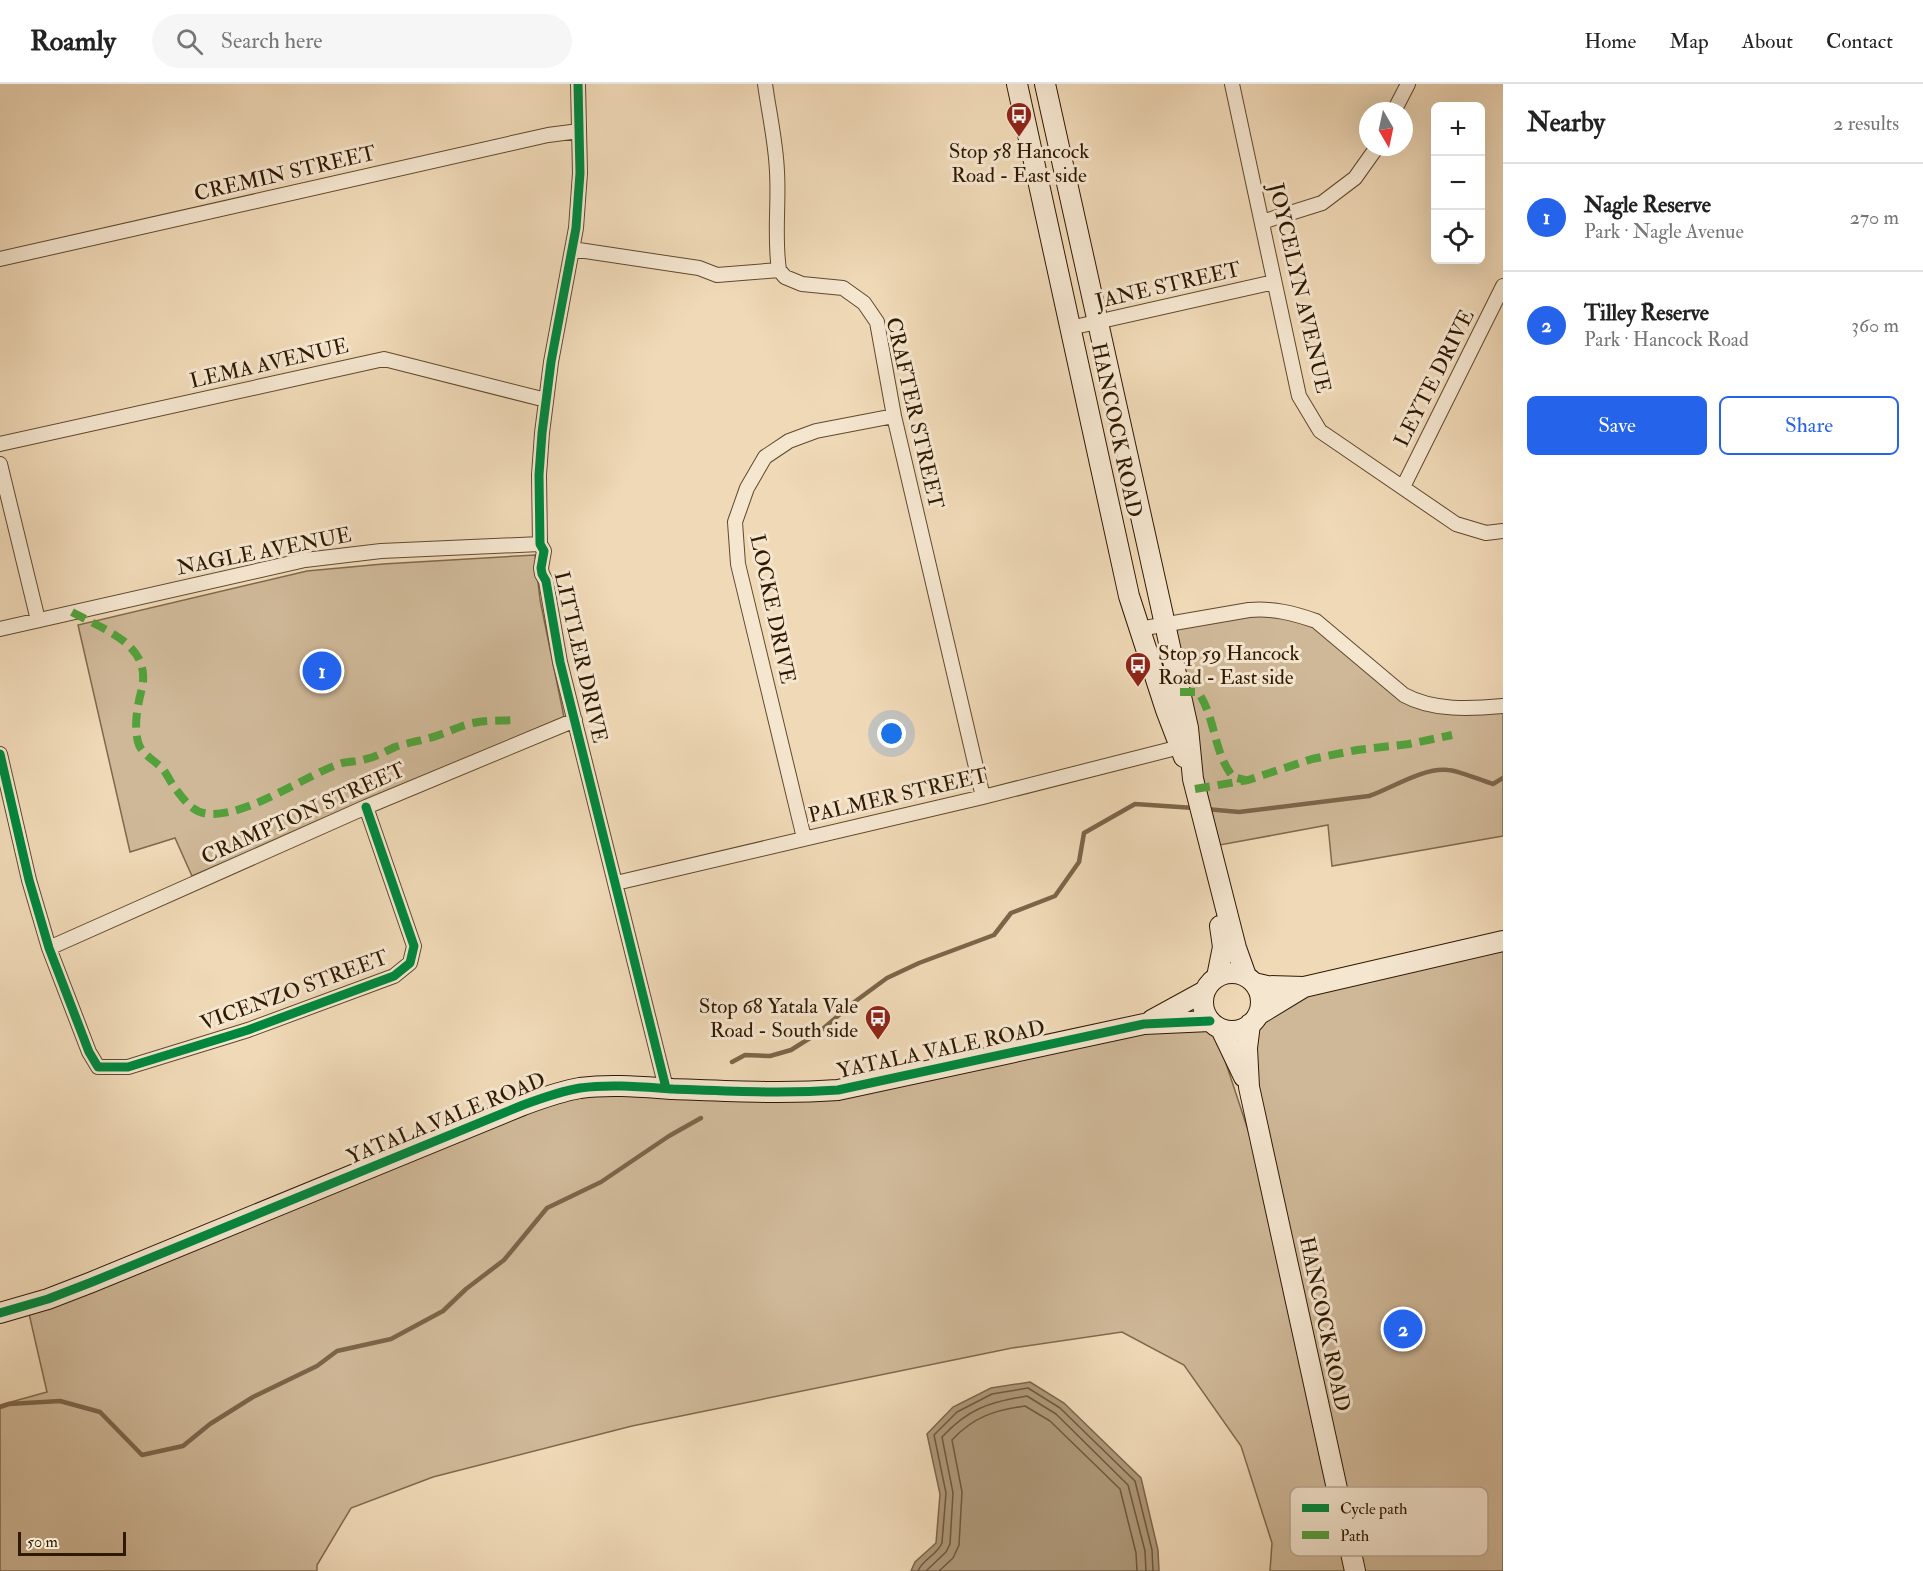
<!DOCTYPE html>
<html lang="en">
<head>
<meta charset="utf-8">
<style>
	body { margin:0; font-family:"IM FELL Double Pica",serif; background:#f6f6f6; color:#222 }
	.controls { position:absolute; right:18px; top:18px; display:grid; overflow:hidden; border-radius:9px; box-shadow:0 6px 24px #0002 }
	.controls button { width:54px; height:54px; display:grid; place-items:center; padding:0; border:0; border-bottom:2px solid #e0e0e0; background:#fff; color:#222; font:30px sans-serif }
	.compass { position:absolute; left:1359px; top:18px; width:54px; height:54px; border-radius:50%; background:#fff; box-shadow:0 6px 24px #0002; rotate:171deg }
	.scale { position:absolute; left:18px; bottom:15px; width:108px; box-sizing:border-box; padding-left:6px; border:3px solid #2f1900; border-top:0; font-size:16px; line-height:21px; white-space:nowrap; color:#2f1900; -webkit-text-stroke:4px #f5e6d0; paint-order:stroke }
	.you { position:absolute; left:892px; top:650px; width:21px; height:21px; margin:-15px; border:4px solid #fff; border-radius:50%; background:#1a73e8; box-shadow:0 0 0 9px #1a73e833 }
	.badge { display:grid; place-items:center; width:39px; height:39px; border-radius:50%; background:#2563eb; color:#fff; font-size:20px; font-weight:700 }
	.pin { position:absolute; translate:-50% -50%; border:3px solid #fff; box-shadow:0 2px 6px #0006 }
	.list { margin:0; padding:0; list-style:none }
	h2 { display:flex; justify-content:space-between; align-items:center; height:78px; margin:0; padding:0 24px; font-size:26px }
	h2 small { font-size:20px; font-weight:400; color:#767676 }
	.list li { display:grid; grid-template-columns:39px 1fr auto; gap:18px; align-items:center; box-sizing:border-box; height:108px; padding:0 24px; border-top:2px solid #e0e0e0 }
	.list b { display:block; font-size:22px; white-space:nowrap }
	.list p { margin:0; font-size:20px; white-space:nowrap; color:#767676 }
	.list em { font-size:20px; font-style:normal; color:#767676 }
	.actions { display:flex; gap:12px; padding:18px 24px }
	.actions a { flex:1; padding:14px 0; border:2px solid #2563eb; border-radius:9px; text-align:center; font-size:21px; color:#2563eb }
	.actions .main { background:#2563eb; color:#fff }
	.icon { flex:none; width:33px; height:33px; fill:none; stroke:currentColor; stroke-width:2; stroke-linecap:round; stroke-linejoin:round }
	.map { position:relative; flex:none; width:1503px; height:1487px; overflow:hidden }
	header { display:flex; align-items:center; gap:36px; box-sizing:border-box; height:84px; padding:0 30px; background:#fff; border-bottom:2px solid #e0e0e0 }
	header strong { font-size:28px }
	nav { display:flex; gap:33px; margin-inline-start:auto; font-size:21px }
	.search { width:420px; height:54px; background:#f6f6f6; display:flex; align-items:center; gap:15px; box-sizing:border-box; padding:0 21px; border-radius:33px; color:#767676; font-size:22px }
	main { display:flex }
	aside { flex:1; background:#fff }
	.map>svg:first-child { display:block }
	.green { fill:#cfb898; stroke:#7f684c; stroke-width:1.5 }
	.water { fill:#ae9879; stroke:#7b6549; stroke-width:1.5 }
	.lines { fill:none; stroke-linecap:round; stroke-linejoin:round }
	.shore { stroke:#6e583c; stroke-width:1.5 }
	.stream { stroke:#7b6549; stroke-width:4.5 }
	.street-casing { stroke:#5f492e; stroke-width:16 }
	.secondary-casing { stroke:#2f1900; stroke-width:22 }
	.street { stroke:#f5e6d0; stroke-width:14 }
	.secondary { stroke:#f5e6d0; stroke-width:20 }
	.quiet { stroke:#52a13c; stroke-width:8; stroke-dasharray:15 8; stroke-linecap:butt }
	.cycleway-casing { stroke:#f5e6d0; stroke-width:13 }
	.cycleway { stroke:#00873e; stroke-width:9 }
	.labels { text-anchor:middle; stroke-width:6; stroke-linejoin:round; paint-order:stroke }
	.poi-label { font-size:21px; fill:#2f1900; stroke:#f5e6d0 }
	.street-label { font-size:21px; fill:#2f1900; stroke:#f5e6d0 }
	.key { fill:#f5e6d0; stroke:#baa892; stroke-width:1.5 }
	.key-label { font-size:16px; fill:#2f1900 }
</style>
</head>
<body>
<header>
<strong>Roamly</strong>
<div class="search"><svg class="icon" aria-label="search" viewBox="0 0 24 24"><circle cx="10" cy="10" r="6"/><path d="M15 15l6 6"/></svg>Search here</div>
<nav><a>Home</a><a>Map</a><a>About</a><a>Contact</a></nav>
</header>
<main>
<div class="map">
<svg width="1503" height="1487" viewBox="0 0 1503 1487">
	<rect width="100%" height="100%" fill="#f0d9b7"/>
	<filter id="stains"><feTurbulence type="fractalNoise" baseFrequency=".00333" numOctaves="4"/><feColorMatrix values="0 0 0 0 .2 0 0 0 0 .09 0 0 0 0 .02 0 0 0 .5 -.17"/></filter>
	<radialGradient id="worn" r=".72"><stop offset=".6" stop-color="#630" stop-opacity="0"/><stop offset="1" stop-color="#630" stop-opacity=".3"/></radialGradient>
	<path class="green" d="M535,471L540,516L564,633L192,792L175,754L130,768L78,541L307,487L383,480Z
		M1223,530L1298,531L1419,619L1503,621V752L1332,782L1328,741L1220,761L1164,540Z
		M1503,857V1487H1270L1272,1459L1241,1362L1184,1281L1122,1248L1012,1264L632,1342L433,1393L351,1424L317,1481V1487H0V1321L47,1308L27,1221L581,1004L798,1009L1161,932L1213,940L1278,1137L1249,1003L1250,940L1283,915Z"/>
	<path class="water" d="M1030,1298L1064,1319L1141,1394L1158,1466L1159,1487H911L915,1478L936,1459L940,1410L927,1350L953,1323L991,1304Z"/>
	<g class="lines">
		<path class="shore" d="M918,1487C923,1475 937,1471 942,1459L946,1409L934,1351L957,1328L992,1310L1028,1304L1060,1324L1135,1397L1152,1466L1153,1487
			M926,1487L946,1468L950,1460L953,1409L942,1353C968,1325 989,1318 1027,1312L1056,1330L1128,1401L1145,1467L1146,1487
			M939,1487L953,1474L959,1461L962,1408L952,1356C973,1333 995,1326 1025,1322L1050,1337L1120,1405L1136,1469L1137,1487"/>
		<path class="stream" d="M1206,725L1239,728L1369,712C1392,704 1424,683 1448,686C1460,687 1480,696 1493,700L1503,694
			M732,978L745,971L770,972L791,966L818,949L853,919L887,894L919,879L994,851L1011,829L1055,812L1079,778L1084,749L1135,720L1194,724
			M0,1323L9,1320L60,1317L100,1328L142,1371L183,1362L210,1340L253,1313L317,1282L337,1267L391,1255L443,1227L466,1205L504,1176L547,1124L601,1098L669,1052L701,1034"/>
		<g class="street-casing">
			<path id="street" d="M578,0L580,89L576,144L551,278L542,349L539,391L540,460L544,467L541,484L542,490L546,497L560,578L666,1004
				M765,0C769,29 776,59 777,88C779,120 774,153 779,186
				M1232,0L1299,312L1320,347L1456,440L1486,449L1503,447
				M1394,27L1408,0
				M1262,138L1322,119L1355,94L1377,63
				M572,165L699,184L717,191L779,186
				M0,175L548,51L579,47
				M779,186L785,193L802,200L843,204L864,219L877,238L894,332L983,713
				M1070,244L1274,198
				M0,360L384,275L546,316
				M0,380L38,536
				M1403,403L1503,202
				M0,545L305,476L381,467L540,460
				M1139,545L1249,526C1273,524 1293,529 1316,537L1404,611C1433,627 1471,625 1503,622
				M0,670L29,796L49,864L89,968L98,983H128L248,946L394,892L410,879L414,862L366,723
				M804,754L738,480L735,438L747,404L765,373L789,357L816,347L894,332
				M616,799L983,713L1188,661
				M49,864L366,723L575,636"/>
		</g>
		<g class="secondary-casing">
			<path id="secondary" d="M1017,0L1129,512L1166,626L1184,673
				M1045,0L1188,644L1193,695L1236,864L1246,892
				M1203 918a29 29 0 1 1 58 0a29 29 0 1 1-58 0Z
				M1217,893L1223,863L1220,842
				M1254,899L1267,902L1304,903L1503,857
				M1258,931L1304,903
				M1152,936L1205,907
				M1250,940L1247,964L1249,1003L1355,1487
				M1221,945L1244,993
				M0,1229L48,1215L92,1198L523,1021C542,1014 561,1007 580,1004C611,1000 642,1003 673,1005C728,1007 783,1010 838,1006L1144,940L1210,937"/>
		</g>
		<use href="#street" class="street"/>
		<use href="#secondary" class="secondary"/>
		<path class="quiet" d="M72,528C106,547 154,561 141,608C137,624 134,642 138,658C141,670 154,676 162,684C167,690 170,697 174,703C185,717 194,731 213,730C253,729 301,694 339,680C348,677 357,678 366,675C376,673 386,667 395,663C410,658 425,656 439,651C451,647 462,641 473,639C486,636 501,637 514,636
			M1180,608H1198C1216,634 1213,668 1233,693L1245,696
			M1195,705L1248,696L1312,675L1357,666L1409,660L1452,651"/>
		<g class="cycleway-casing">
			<path id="cycleway" d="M578,0L580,89L576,144L551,278L542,349L539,391L540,460L544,467L541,484L542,490L546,497L560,578L666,1004
				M0,670L29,796L49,864L89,968L98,983H128L248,946L394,892L410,879L414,862L366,723
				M0,1229L48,1215L92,1198L523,1021C542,1014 561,1007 580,1004C611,1000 642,1003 673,1005C728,1007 783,1010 838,1006L1144,940L1210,937"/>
		</g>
		<use href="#cycleway" class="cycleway"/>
	</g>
	<defs>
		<g id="bus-pin" transform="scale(1.35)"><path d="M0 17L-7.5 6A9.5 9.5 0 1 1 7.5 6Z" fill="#8f2418" stroke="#f5e6d0"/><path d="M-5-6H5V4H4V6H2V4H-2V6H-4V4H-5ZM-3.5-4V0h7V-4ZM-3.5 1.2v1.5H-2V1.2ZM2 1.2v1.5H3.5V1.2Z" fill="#fff"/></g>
	</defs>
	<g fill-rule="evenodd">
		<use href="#bus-pin" x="1019" y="31"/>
		<use href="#bus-pin" x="1138" y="581"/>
		<use href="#bus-pin" x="878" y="934"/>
	</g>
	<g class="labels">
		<g class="poi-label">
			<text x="1019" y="74">Stop 58 Hancock<tspan x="1019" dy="24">Road - East side</tspan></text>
			<text x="1158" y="576" text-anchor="start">Stop 59 Hancock<tspan x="1158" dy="24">Road - East side</tspan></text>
			<text x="858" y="929" text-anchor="end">Stop 68 Yatala Vale<tspan x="858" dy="24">Road - South side</tspan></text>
		</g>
		<g class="street-label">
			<text transform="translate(285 89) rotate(-13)" y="7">CREMIN STREET</text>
			<text transform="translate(1168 201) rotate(-13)" y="7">JANE STREET</text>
			<text transform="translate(1300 204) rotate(77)" y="7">JOYCELYN AVENUE</text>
			<text transform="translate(269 279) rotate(-13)" y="7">LEMA AVENUE</text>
			<text transform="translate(1434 294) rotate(-63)" y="7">LEYTE DRIVE</text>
			<text transform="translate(915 329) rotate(77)" y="7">CRAFTER STREET</text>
			<text transform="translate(1117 346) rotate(78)" y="7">HANCOCK ROAD</text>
			<text transform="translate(264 467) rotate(-11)" y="7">NAGLE AVENUE</text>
			<text transform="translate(773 525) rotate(78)" y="7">LOCKE DRIVE</text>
			<text transform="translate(581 573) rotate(77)" y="7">LITTLER DRIVE</text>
			<text transform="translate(898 711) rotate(-13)" y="7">PALMER STREET</text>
			<text transform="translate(303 729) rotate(-24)" y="7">CRAMPTON STREET</text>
			<text transform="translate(294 906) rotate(-20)" y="7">VICENZO STREET</text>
			<text transform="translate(941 965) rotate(-12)" y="7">YATALA VALE ROAD</text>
			<text transform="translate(446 1034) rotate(-22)" y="7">YATALA VALE ROAD</text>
			<text transform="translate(1325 1240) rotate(78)" y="7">HANCOCK ROAD</text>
		</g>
	</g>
	<rect x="1290" y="1403" width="198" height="69" rx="9" class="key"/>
	<rect x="1302" y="1420" width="27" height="8" fill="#00873e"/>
	<rect x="1302" y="1447" width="27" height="8" fill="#52a13c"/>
	<g class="key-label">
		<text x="1340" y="1430">Cycle path</text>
		<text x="1340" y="1457">Path</text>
	</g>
	<rect width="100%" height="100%" filter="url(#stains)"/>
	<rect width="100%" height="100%" fill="url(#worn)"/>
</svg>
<div class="controls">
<button>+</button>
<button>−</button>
<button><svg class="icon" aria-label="locate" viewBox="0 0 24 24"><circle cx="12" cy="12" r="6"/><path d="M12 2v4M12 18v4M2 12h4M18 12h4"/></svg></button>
</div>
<svg class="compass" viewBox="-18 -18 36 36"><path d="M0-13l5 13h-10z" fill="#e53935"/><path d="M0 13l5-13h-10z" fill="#767676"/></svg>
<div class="scale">50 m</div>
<div class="you"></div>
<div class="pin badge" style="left:322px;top:587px">1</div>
<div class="pin badge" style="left:1403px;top:1245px">2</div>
</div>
<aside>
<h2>Nearby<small>2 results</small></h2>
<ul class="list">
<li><span class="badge">1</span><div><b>Nagle Reserve</b><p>Park · Nagle Avenue</p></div><em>270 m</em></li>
<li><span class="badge">2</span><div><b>Tilley Reserve</b><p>Park · Hancock Road</p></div><em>360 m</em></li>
</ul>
<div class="actions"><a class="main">Save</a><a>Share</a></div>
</aside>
</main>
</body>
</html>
